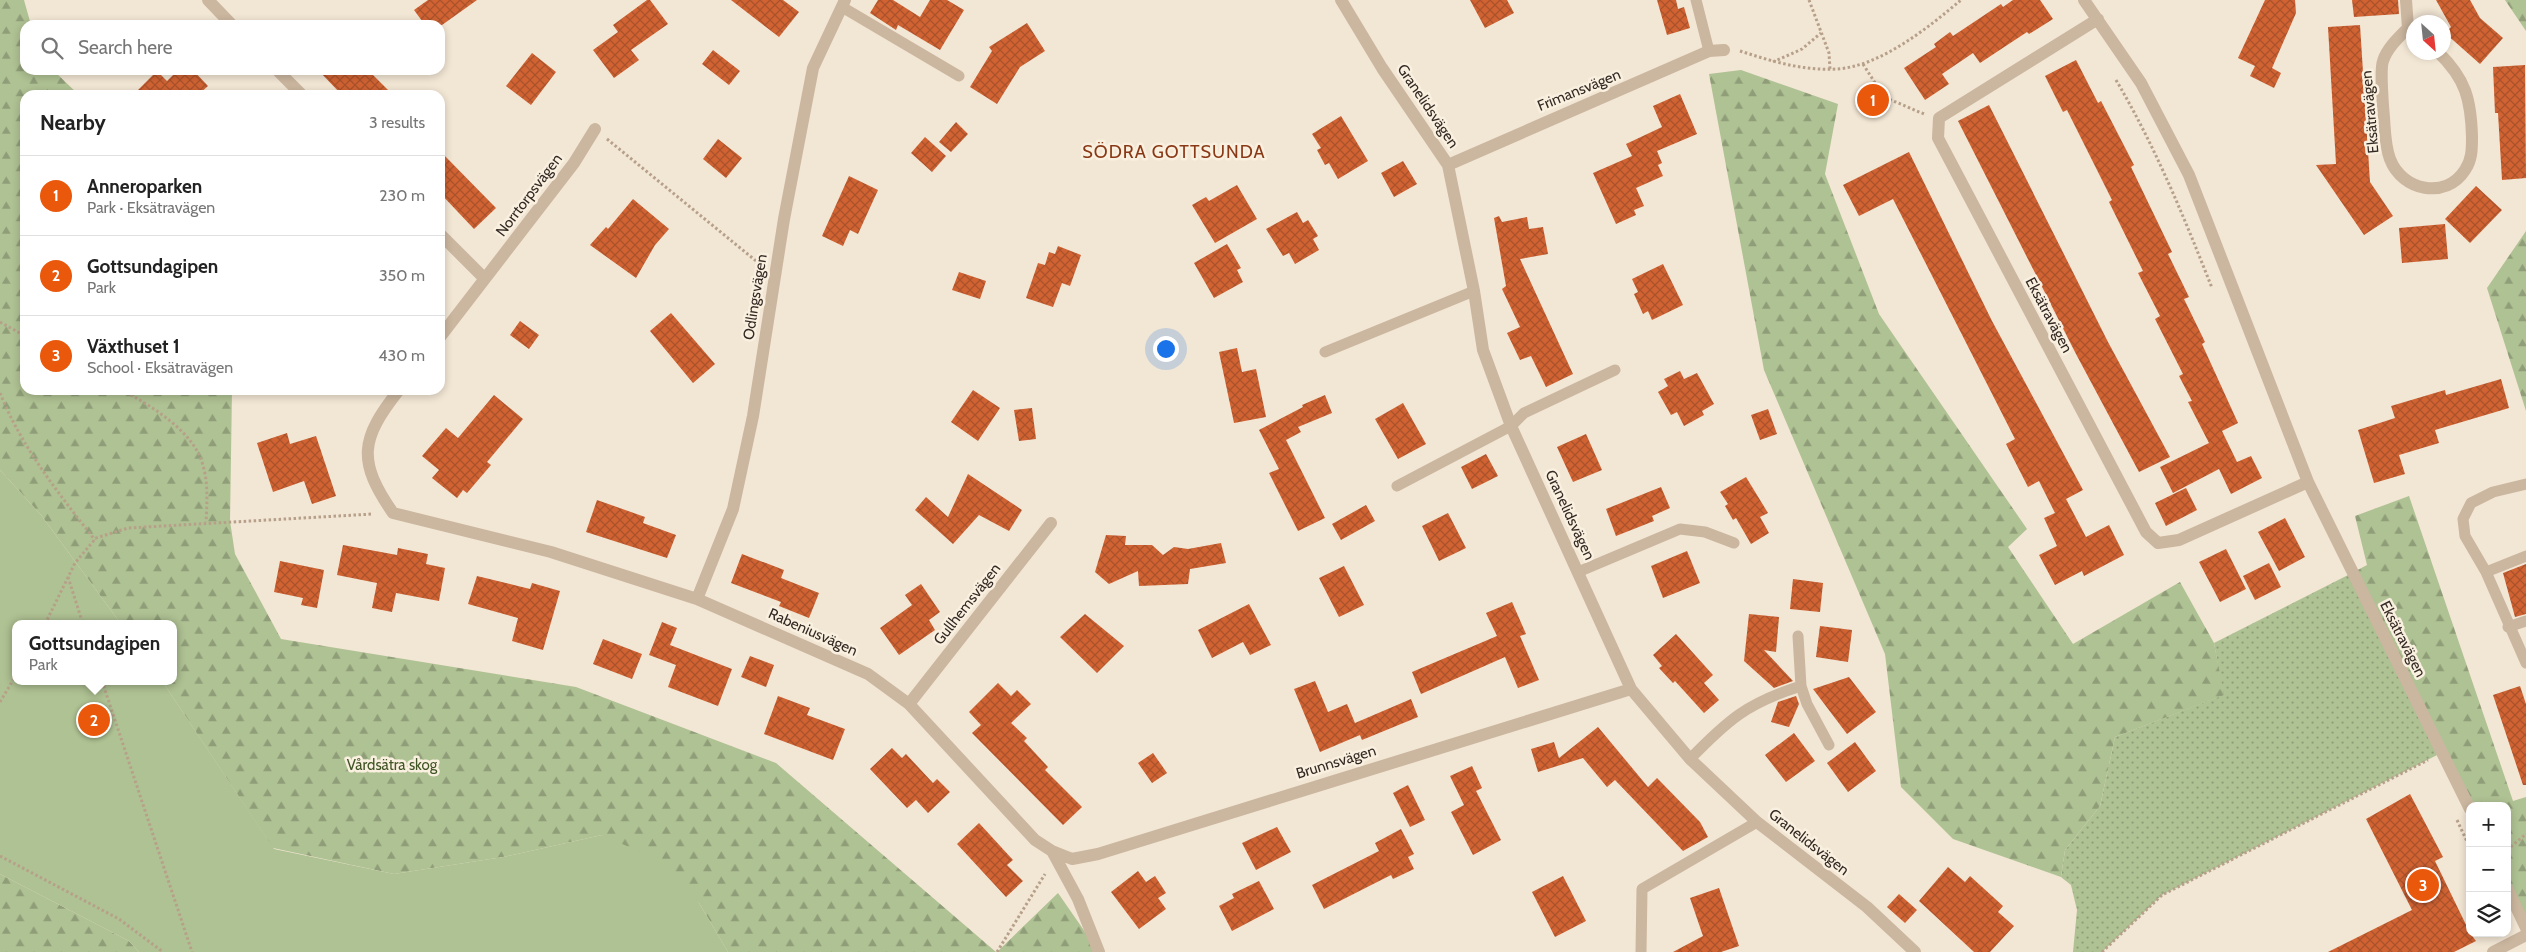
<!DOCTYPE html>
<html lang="en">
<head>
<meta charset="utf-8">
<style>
	body { margin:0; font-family:Cabin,sans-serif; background:#f6f6f6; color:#222 }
	.controls { position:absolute; right:15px; bottom:15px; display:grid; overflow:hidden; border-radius:10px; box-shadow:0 2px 8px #0003 }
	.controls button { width:45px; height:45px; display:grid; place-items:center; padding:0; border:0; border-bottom:1px solid #e0e0e0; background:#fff; color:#222; font:25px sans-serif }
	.compass { position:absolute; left:2406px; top:15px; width:45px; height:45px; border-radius:50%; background:#fff; box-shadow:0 2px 8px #0003; rotate:153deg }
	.you { position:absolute; left:1165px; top:348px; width:18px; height:18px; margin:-12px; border:4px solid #fff; border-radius:50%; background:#1a73e8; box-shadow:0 0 0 8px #1a73e833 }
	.badge { display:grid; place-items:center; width:32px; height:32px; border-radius:50%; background:#ea580c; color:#fff; font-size:16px; font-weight:700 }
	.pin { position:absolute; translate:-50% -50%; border:2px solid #fff; box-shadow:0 1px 5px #0006 }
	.popup { position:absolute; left:12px; top:620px; width:165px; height:65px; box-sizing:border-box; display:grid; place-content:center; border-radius:10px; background:#fff; filter:drop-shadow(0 1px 4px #0005); font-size:16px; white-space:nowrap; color:#767676 }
	.popup b { font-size:19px; color:#222 }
	.popup::after { content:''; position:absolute; left:50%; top:100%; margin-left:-10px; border:10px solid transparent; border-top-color:#fff }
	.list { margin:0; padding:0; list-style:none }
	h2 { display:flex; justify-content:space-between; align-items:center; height:65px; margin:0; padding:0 20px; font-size:21px }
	h2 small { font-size:16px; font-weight:400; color:#767676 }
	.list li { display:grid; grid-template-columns:32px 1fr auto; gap:15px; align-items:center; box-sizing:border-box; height:80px; padding:0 20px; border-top:1px solid #e0e0e0 }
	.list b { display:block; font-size:19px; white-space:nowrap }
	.list p { margin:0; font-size:16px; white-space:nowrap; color:#767676 }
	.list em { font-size:16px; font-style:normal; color:#767676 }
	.icon { flex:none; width:28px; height:28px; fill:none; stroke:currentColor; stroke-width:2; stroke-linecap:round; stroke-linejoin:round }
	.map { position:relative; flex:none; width:2526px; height:952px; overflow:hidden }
	.search { position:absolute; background:#fff; box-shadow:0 2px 8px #0003; left:20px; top:20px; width:425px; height:55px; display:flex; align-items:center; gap:12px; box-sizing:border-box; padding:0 18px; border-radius:15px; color:#767676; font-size:19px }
	.panel { position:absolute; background:#fff; box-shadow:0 2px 8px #0003; left:20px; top:90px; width:425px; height:305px; border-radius:15px }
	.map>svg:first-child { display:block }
	.grass { fill:url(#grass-dots) }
	.forest { fill:url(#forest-firs) }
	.green { fill:#afc293 }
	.building { fill:url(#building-cross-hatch) }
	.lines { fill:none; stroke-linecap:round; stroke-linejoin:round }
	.path { stroke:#b7a08a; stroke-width:3; stroke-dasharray:2.5 2.5; stroke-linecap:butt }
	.service { stroke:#cbb69f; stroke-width:11 }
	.minor { stroke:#cbb69f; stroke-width:12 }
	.labels { text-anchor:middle; stroke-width:5; stroke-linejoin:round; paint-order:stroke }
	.street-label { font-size:15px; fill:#342a24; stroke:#faf0e0 }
	.park-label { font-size:15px; fill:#405425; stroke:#faf0e0 }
	.quarter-label { font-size:18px; letter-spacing:1px; fill:#893916; stroke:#faf0e0 }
</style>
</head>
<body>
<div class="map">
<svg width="2526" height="952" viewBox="0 0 2526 952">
	<defs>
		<pattern id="grass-dots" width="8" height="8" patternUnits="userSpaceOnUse" patternTransform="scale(1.25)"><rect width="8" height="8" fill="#afc293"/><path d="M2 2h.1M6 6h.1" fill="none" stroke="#8f9e78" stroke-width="1.8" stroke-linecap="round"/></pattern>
		<pattern id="forest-firs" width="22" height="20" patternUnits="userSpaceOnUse" patternTransform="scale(1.25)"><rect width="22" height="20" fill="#afc293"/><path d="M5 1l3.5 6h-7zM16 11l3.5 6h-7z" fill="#8f9e78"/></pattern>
		<pattern id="building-cross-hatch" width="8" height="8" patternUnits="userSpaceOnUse" patternTransform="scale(1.25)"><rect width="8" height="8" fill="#d16333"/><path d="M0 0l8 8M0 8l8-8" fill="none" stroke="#aa522b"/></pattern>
	</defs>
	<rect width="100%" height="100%" fill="#f2e6d4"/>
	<path class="grass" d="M2352,573L2443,752L2162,895L2102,952H2073L2077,910L2071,885L2061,877L2065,850L2100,806L2115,737L2223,695L2214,643Z"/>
	<path class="forest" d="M0,0H24L31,25H25V70H53L79,95H25V390H232L230,521L235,554L281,639L576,687L776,763L996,952H728L699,903L602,835L503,857L394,874L273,848L162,681H173V624H121L41,515L0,470Z
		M2505,0H2526V31Z
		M1741,70L1838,104L1825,174L1879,314L2027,529L2008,547L2073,644L2180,582L2214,643L2224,695L2115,737L2100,806L2065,850L2061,877L1953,839L1901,787L1885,654L1764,370L1709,74Z
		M2526,231V411L2487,288Z
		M2409,496L2513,801L2526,797V928L2507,888V806H2470L2352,573L2367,565L2355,516Z
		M0,874L129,941L139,952H0Z
		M1058,893L1099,952H997Z"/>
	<path class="green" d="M0,470L41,515L121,624H15V681H162L274,849L394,874L503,857L602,835L665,863L699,903L728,952H139L129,941L0,874Z"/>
	<path class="building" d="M428,0H477L442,25H425L414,10Z
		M647,0H650L668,24L631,50L639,60L614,78L593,50L618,32L613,25Z
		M731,0H783L799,12L779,37Z
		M878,0H893L920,17L930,0H947L964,10L940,50L898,25L896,30L870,13Z
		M1470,0H1507L1514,13L1485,28Z
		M1657,0H1676L1678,9L1684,7L1690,28L1667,35Z
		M2013,0H2040L2053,19L2029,34L2027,32L1980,63L1973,53L1942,74L1949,84L1925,100L1904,68L1936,47L1934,44L1950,32L1953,36L2001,4L2003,7Z
		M2265,0H2295L2296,13L2272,68L2281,73L2274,88L2250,76L2255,66L2238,58Z
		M2352,0H2398L2399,14L2354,17Z
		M2436,0H2470L2480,18L2503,38L2480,64L2445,33L2451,27Z
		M1027,23L1045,51L1020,67L997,104L970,87L992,51L989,47Z
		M2360,25L2370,182L2393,216L2364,235L2316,165L2336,164L2328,27Z
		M713,50L740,71L729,85L702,64Z
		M532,53L556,72L531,105L506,86Z
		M2076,60L2098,103L2101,101L2134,165L2131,167L2172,252L2168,254L2189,297L2184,299L2205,342L2202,344L2238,423L2222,431L2237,462L2251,456L2262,478L2231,494L2219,469L2173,493L2160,467L2209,443L2188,402L2192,401L2179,376L2183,374L2155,319L2160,316L2138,273L2143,271L2109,202L2112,200L2067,110L2063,112L2045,76Z
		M2525,65L2526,178L2502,180L2498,113H2495L2493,67Z
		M178,70H193L208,86L198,95H133L157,71L167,81Z
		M318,70H368L393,95H342Z
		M1680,94L1697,134L1657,151L1662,163L1658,165L1663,176L1636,188L1644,206L1634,210L1636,215L1616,224L1593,173L1632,156L1626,144L1662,127L1653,106Z
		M1989,105L2108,342L2170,457L2139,472L2076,354L1958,121Z
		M1341,116L1368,161L1338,179L1329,163L1325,165L1317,150L1321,148L1312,134Z
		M956,122L968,134L951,152L939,142Z
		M925,137L946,156L932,172L911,153Z
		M718,139L742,158L726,178L703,159Z
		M440,151L496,208L474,229L440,193Z
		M1909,152L1992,321L2083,490L2066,499L2086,537L2109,525L2124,555L2084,576L2082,571L2055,585L2039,555L2057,546L2044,518L2055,513L2039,481L2028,487L2006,444L2015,439L1893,199L1859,216L1843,185Z
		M1403,161L1417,184L1394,197L1381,173Z
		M849,176L878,190L858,234L850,230L843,246L822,236Z
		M1237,185L1257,219L1215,243L1192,205L1206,197L1209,201Z
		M2476,186L2502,210L2470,243L2445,219Z
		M633,199L669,229L655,245L636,278L590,245L606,227L608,229Z
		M1297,212L1303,223L1308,220L1318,236L1313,239L1319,250L1295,264L1289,253L1283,256L1266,229Z
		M1499,216L1502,222L1527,217L1529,229L1543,227L1548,254L1520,259L1573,374L1546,387L1531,356L1520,360L1507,333L1520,327L1502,289L1506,286L1494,218Z
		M2445,224L2448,259L2402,263L2399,228Z
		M1227,244L1241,268L1237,270L1243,282L1214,298L1194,263Z
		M1058,246L1081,255L1070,286L1062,283L1053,307L1026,298L1038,263L1045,265L1049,252L1055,254Z
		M1663,264L1683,305L1652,320L1648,311L1643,314L1634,294L1638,292L1632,279Z
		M959,272L986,281L980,299L952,290Z
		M671,313L715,364L693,383L650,331Z
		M520,321L539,335L529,349L510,335Z
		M1237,348L1242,372L1256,369L1266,417L1234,423L1219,352Z
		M1680,371L1684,379L1697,373L1714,404L1702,411L1704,415L1684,426L1677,412L1671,415L1658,392L1668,386L1664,379Z
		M2501,379L2509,408L2435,430L2439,443L2399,455L2405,474L2374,483L2358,430L2395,418L2391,406L2445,390L2446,395Z
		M973,390L1000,408L978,441L951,422Z
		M494,395L523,419L487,462L491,465L467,493L463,490L457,498L432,478L439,470L422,456L446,428L458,438Z
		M1325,395L1332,413L1298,427L1301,432L1286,440L1325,518L1298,531L1269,473L1279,469L1259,430L1303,407L1302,405Z
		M1403,403L1426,444L1398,459L1375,419Z
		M1032,408L1036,439L1019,441L1014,410Z
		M1768,409L1777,434L1760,440L1751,415Z
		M287,433L290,444L316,436L336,496L312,504L304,481L273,492L257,443Z
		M1586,434L1602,470L1573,482L1557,447Z
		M1486,454L1498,476L1472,489L1461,467Z
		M968,474L1022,510L1009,531L979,515L953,544L915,510L926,497L948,517Z
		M1746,477L1768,513L1760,517L1769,533L1751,544L1736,518L1733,520L1725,506L1728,504L1720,492Z
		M1661,487L1670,508L1652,516L1654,521L1616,536L1606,509Z
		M2186,488L2197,510L2166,526L2155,503Z
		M597,500L645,517L643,523L676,535L667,558L586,532Z
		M1366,505L1375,521L1341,540L1332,524Z
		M1448,513L1466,548L1439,561L1422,526Z
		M2285,518L2305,557L2279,571L2258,532Z
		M1106,535L1126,536L1125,545H1152L1163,555L1174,547L1188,549L1221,543L1226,563L1190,569L1188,584L1139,586L1138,571L1109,584L1095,572Z
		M343,545L397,555L398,548L428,554L426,564L445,568L439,601L396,593L392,612L372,608L377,583L337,575Z
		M2226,549L2246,589L2220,602L2199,562Z
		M1687,551L1700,583L1663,598L1651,566Z
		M742,554L784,570L781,578L819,593L809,618L779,606L781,602L731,583Z
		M280,561L324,570L317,608L301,605L303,598L274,592Z
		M2269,563L2281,587L2255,600L2243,576Z
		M2526,564V614L2515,617L2503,573Z
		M1344,566L1364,605L1339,617L1319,578Z
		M477,576L530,589L532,583L560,591L543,650L512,641L518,618L468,604Z
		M1793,579L1823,583L1820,612L1790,609Z
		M921,584L940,612L929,620L935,630L899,655L880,628L912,605L905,595Z
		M1512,602L1526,634L1520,636L1539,680L1518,688L1505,657L1421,694L1412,672L1497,636L1486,613Z
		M1249,604L1271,645L1250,655L1243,642L1212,658L1198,630Z
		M1085,614L1124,646L1097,673L1060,637Z
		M1749,614L1779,617L1776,652L1764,650L1793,681L1774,688L1744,661Z
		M662,622L677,628L670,645L732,669L718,706L668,687L676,665L649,655Z
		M1820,626L1852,630L1848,662L1816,657Z
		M1676,634L1713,675L1704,683L1719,700L1704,713L1675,681L1673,683L1659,668L1662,666L1653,655Z
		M603,639L642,654L632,679L593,664Z
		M750,656L774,665L766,687L741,677Z
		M1849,677L1876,712L1847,734L1813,689Z
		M1315,681L1328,712L1347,704L1360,735L1320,752L1294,689Z
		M998,683L1011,696L1017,690L1031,704L1011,723L1027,738L1024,741L1048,767L1045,770L1082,807L1063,825L972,733L981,725L969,712Z
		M2520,686L2526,704V785H2523L2493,695Z
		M778,696L810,708L807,715L845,729L833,760L764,734Z
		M1796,696L1799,704L1789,727L1771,722L1778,702Z
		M1411,699L1418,717L1362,740L1355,723Z
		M1598,727L1648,787L1657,778L1700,822L1708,837L1683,851L1615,780L1607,787L1583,758L1538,772L1531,749L1554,742L1559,758Z
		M1794,733L1815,761L1786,782L1765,755Z
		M1855,742L1876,771L1848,792L1827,763Z
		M892,748L902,758L906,754L933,783L937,779L950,792L928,813L916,800L907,808L870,769Z
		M1153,753L1167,773L1152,783L1138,763Z
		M1472,766L1482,788L1476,791L1501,840L1473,855L1451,812L1464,805L1450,776Z
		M1408,785L1425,820L1410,827L1393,793Z
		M2410,794L2443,857L2435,861L2470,933L2476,941L2454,952H2328L2412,910L2366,819Z
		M979,823L1013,860L1007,865L1023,881L1006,897L957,844Z
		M1277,827L1291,852L1256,870L1242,843Z
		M1401,829L1414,854L1408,857L1414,869L1393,879L1391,875L1324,909L1312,885L1379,851L1375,843Z
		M1948,867L1965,882L1970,876L2003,906L1998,912L2014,926L1990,952H1974L1919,901Z
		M1138,871L1146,882L1155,876L1166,893L1158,898L1166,909L1139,929L1111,892Z
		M1563,876L1586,921L1555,937L1532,892Z
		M1259,881L1274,909L1232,931L1219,906L1234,898L1232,894Z
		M1719,888L1739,946L1721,952H1673L1703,936L1690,898Z
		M1899,894L1917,910L1905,923L1887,907Z"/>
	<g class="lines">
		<path class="path" d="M1809,0L1829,53L1830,69
			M1740,51C1771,61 1803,71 1836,69C1880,67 1929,27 1961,0
			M1773,62L1802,49L1821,33
			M1863,64L1884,97L1924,114
			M2116,80C2155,146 2184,217 2212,288
			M607,139L761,265
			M0,322L25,336
			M122,390C148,404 188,428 200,457C209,478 207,501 206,522
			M0,393C22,448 59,494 95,540
			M68,577L83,624
			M45,624L75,563L96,538L128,528L373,514
			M102,681L192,952
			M0,702L15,677
			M2457,820L2470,848
			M2507,850L2526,834
			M0,856L119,919L163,952
			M997,952L1045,874
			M2102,952L2162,895L2428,760"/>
		<path class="service" d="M1696,0L1709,51
			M842,7L959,76
			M1325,352L1474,291
			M2526,484L2493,492L2471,503L2463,519L2465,536L2486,572L2526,663
			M1397,486L1511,426L1524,413L1615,370
			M1578,572L1680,529L1705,532L1734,543
			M2486,572L2526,556
			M2508,627L2526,621
			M1801,686L1807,704L1829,745
			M1690,759C1728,720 1747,703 1801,686L1798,636
			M1641,952L1642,889L1757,822"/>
		<path class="minor" d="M208,0L232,25
			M1341,0L1382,68L1448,165L1474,291L1483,350L1511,426L1631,689L1690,759L1757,822L1867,907L1915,952
			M2084,0L2141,83L2189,175L2308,482L2470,809
			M2406,0L2408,28C2399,37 2387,48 2383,61C2380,69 2383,107 2384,118C2385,131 2385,146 2390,159C2402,191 2446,200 2465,170C2472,160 2472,149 2472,137C2471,100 2466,79 2438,52
			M2098,19L1939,118L1938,138L2146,532L2158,543L2179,540L2308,482
			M277,70L302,95
			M1448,165L1709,51L1724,50
			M440,234L484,278
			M440,337L574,163L595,129
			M399,390C360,439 357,461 393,513L551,552L697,599L868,674L909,704L1035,840L1052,851L1078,899L1099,952
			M697,599L733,509L753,416L784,219L813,68L845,0
			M909,704L1051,523
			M1052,851L1072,859L1098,854L1631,689
			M2507,888L2526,928
			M2493,952L2526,935"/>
	</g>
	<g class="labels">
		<g class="street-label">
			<text transform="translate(1579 90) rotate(-22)" y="5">Frimansvägen</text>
			<text transform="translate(1428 106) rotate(56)" y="5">Granelidsvägen</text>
			<text transform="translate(2370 112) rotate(-95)" y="5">Eksätravägen</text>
			<text transform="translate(529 195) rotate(-53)" y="5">Norrtorpsvägen</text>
			<text transform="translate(755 297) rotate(-81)" y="5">Odlingsvägen</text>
			<text transform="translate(2049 315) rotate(62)" y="5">Eksätravägen</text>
			<text transform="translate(1570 515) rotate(65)" y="5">Granelidsvägen</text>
			<text transform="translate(967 604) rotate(-52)" y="5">Gullhemsvägen</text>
			<text transform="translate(813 632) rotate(24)" y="5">Rabeniusvägen</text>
			<text transform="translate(2403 639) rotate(63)" y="5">Eksätravägen</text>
			<text transform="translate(1336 762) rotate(-17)" y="5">Brunnsvägen</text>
			<text transform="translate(1809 842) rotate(38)" y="5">Granelidsvägen</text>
		</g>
		<g class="park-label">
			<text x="392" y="770">Vårdsätra skog</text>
		</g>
		<g class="quarter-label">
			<text x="1174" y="158">SÖDRA GOTTSUNDA</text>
		</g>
	</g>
</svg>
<div class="controls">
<button>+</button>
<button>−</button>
<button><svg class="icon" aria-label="layers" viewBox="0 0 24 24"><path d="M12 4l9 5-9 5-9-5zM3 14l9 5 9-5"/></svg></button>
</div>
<svg class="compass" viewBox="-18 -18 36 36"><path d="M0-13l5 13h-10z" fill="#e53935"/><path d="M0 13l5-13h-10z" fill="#767676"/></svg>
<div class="you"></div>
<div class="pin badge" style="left:1873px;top:100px">1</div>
<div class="pin badge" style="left:94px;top:720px">2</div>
<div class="popup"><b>Gottsundagipen</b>Park</div>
<div class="pin badge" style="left:2423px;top:885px">3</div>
<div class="search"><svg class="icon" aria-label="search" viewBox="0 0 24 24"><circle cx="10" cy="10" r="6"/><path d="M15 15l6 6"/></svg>Search here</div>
<section class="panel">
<h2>Nearby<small>3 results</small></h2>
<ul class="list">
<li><span class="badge">1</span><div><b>Anneroparken</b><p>Park · Eksätravägen</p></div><em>230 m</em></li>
<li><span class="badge">2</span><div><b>Gottsundagipen</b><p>Park</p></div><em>350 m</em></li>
<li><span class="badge">3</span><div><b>Växthuset 1</b><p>School · Eksätravägen</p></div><em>430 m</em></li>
</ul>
</section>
</div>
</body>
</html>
